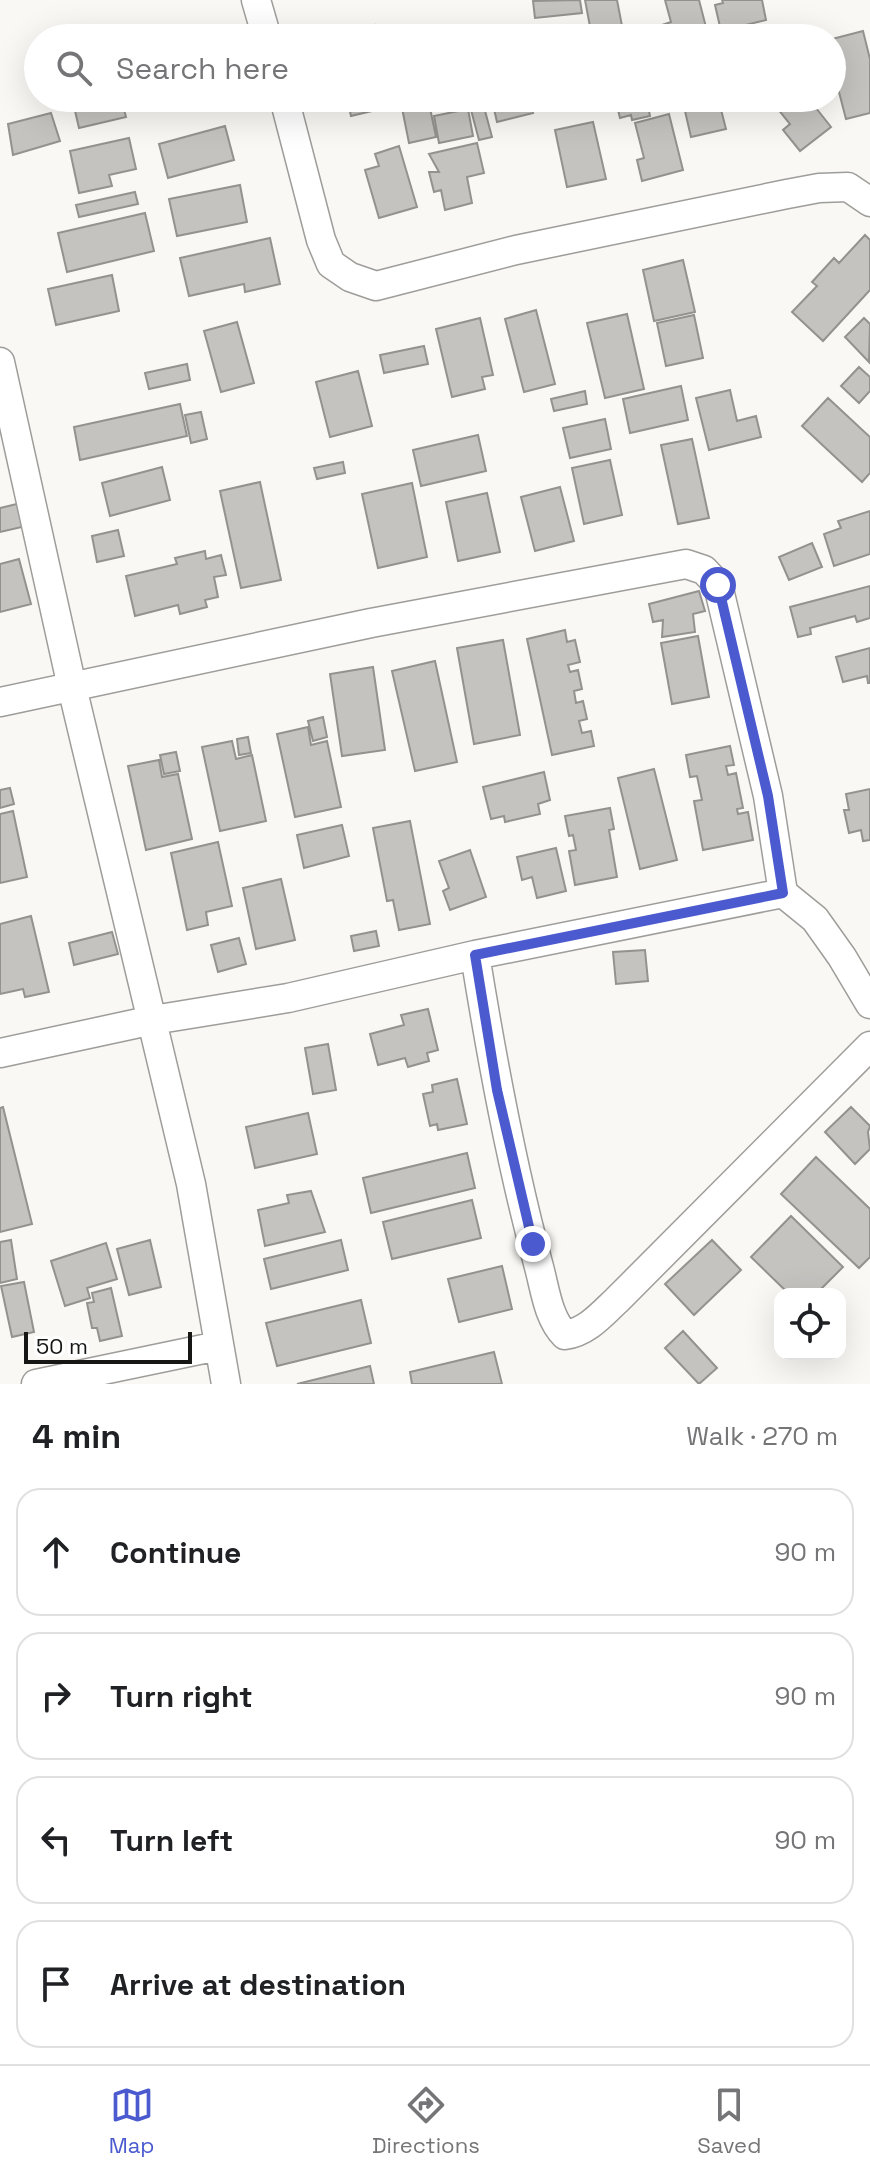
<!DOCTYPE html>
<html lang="en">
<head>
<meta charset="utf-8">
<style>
	body { margin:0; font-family:"Space Grotesk",sans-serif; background:#f2f2f2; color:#202124 }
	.controls { position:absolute; right:24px; bottom:24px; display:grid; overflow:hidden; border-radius:16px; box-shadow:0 8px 32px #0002 }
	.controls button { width:72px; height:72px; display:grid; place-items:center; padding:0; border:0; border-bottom:2px solid #e0e0e0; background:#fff; color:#202124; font:40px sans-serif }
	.scale { position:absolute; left:24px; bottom:20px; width:168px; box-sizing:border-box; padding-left:8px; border:4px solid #161614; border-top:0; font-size:22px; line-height:28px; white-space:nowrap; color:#161614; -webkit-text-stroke:6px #fff; paint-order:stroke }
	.stop { position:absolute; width:24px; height:24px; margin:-18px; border:6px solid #4b5acf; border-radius:50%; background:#fff }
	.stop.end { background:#4b5acf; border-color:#fff; box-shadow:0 2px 8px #0008 }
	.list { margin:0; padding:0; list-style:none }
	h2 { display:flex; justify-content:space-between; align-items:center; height:104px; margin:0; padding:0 32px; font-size:34px }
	h2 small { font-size:26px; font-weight:400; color:#757577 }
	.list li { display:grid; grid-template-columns:52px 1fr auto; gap:24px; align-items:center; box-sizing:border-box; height:128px; margin:0 16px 16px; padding:0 16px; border:2px solid #e0e0e0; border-radius:24px }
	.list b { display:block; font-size:30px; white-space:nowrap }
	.list em { font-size:26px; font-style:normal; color:#757577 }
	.icon { flex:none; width:44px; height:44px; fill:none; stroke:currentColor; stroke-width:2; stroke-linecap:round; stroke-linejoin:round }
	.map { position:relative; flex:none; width:870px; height:1384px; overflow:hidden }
	.search { position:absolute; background:#fff; box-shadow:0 8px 32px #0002; left:24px; right:24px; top:24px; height:88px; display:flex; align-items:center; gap:20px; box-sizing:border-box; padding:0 28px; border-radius:44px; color:#757577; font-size:30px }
	.sheet { height:680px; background:#fff }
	nav { display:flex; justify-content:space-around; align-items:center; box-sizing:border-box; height:112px; border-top:2px solid #e0e0e0; background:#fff; font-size:22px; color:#757577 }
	nav a { display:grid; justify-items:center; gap:4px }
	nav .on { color:#4b5acf }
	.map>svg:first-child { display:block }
	.building { fill:#c4c3c0; stroke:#94928f; stroke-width:2 }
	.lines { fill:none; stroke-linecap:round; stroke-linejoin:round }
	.minor-casing { stroke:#9e9d9a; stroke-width:31 }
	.minor { stroke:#fff; stroke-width:28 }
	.route { stroke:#4b5acf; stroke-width:10 }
</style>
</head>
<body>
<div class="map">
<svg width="870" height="1384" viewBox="0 0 870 1384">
	<rect width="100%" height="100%" fill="#f9f8f4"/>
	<path class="building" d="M580,0L582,13L535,18L533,1Z
		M585,0H617L623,31L592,37Z
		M665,0H699L708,35L694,38H665L662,25L671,22Z
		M722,0H762L766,20L721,31L715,5L723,3Z
		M375,25L378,38H334L333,34Z
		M863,31L870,59V113L846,119L832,65V39Z
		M72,98H121L126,117L79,128Z
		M135,98H176L177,101L137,110Z
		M347,98H391L393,106L351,116Z
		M428,98L436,137L409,143L401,103Z
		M615,98H656L659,109L649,111L650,116L632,120L631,115L620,118Z
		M682,98H718L726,129L691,137Z
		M779,98H808L831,127L800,151L783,130L790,124L773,103Z
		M529,100L533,113L497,122L494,109Z
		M484,107L492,137L479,140L471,110Z
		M468,109L473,136L439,143L434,116Z
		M51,113L60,141L13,155L8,124Z
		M669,114L683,170L642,181L637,160L644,158L635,123Z
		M593,122L606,179L567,187L555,130Z
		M225,126L234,160L168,178L159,144Z
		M129,138L136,169L109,175L112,186L79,193L70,151Z
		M477,143L484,173L467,177L472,203L445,210L441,190L434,192L429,172H439L429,154Z
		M399,146L417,207L379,218L365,170L379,166L375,154Z
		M240,185L247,222L177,236L169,199Z
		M135,192L138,204L79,217L76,205Z
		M145,213L154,251L67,272L58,233Z
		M865,235L870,240V290L823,341L792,312L817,286L812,282L834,258L839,263Z
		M270,238L280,284L245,292L244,284L189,296L180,258Z
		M683,260L695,312L654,321L643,270Z
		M112,275L119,311L56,325L48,289Z
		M536,310L555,384L524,392L505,319Z
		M627,314L644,389L605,398L587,323Z
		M694,315L703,358L666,366L657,323Z
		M480,318L493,375L482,377L485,389L452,397L436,329Z
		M864,318L870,324L869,362L845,337Z
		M237,322L254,383L221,392L204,331Z
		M424,346L428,364L384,373L380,355Z
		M187,364L190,380L149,389L145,373Z
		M859,367L870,377V391L859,403L841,386Z
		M358,371L372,426L330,437L316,382Z
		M681,386L688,420L630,433L623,399Z
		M730,390L737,421L756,416L761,437L709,450L696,398Z
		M585,391L587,404L554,411L551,399Z
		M828,398L870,437V473L862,482L802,426Z
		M180,404L187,436L80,460L74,427Z
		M201,412L207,439L191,443L185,415Z
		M605,419L611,449L570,458L563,428Z
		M478,435L486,471L421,486L413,450Z
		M692,439L709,518L678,524L661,445Z
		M610,460L622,515L584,524L572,468Z
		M343,462L345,473L317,479L314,468Z
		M162,467L170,500L110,516L102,483Z
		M260,482L281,580L241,588L220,491Z
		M412,483L427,557L378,568L362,494Z
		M560,487L574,541L535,551L521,497Z
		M487,493L500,552L458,561L446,502Z
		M21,503L26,526L0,532V508Z
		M870,511V554L834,566L824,534L841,528L838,521Z
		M118,530L124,556L97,562L92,536Z
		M812,543L822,567L789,580L779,557Z
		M205,551L206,559L221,555L226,575L214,577L218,597L205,600L207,607L180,614L178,605L135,616L126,576L177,564L175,558Z
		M19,559L31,604L0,612V564Z
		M870,586V618L857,622L855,616L810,628L811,634L798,637L790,607Z
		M699,591L705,611L693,614L695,632L662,637L663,620L653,622L649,604Z
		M565,630L567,642L575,640L580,662L568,665L570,672L578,670L582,689L574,691L576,703L583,701L587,719L579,721L582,733L591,731L594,746L552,755L527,639Z
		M698,636L709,697L672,704L661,643Z
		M503,640L520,735L474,744L457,648Z
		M870,648V683H868L867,676L843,682L836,657Z
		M435,661L457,762L415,771L392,671Z
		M373,667L385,750L342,756L330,674Z
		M323,717L327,737L313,741L308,721Z
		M308,727L311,745L327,741L341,807L295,817L277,734Z
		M248,737L251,753L239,755L237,739Z
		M232,741L236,759L252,755L266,821L220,831L202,747Z
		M730,746L734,765L726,766L728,775L736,773L743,808L737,809L738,814L748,812L753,840L703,850L694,801L702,800L697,776L690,777L686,755Z
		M176,752L180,771L164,774L160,755Z
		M159,760L162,777L178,774L192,839L146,850L128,766Z
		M654,769L677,860L640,869L618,778Z
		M544,772L550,800L538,804L540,814L505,822L504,816L491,819L483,787Z
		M10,788L14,804L0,808V790Z
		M870,789V840L863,841L861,830L849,833L844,810H849L846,794Z
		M610,808L614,829L609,830L617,877L575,885L569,851L576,850L573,835L569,836L565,816Z
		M13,811L27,877L0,883V814Z
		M410,821L430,924L399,930L393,900L387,901L373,828Z
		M342,825L349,856L304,868L297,835Z
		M218,842L232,906L206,912L208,925L187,930L171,853Z
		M556,848L566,891L537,898L532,877L522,880L517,857Z
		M470,850L486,897L450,910L443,891L449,888L439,861Z
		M281,879L295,940L256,949L243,888Z
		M31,916L49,992L25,997L23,989L0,994V924Z
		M376,931L379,946L354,951L351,936Z
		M112,932L118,954L74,965L69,943Z
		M239,938L246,964L218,972L211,945Z
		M645,950L648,981L616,984L613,952Z
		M428,1009L438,1050L427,1053L429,1061L408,1067L405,1058L378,1065L370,1034L404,1025L401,1015Z
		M328,1044L336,1090L313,1094L305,1048Z
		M457,1079L467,1124L438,1130L437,1124L430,1126L423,1094L433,1092L432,1085Z
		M3,1107L32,1224L0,1232V1108Z
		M851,1107L870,1126L868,1132L870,1149L855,1164L825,1132Z
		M308,1113L317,1154L255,1168L246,1127Z
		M467,1153L475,1188L371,1213L363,1178Z
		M816,1157L870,1209V1257L859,1268L781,1194Z
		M311,1191L325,1232L265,1246L258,1210L289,1203L287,1195Z
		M472,1200L481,1238L392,1259L383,1222Z
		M791,1216L843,1267L816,1294H789L751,1257Z
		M11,1240L17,1279L0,1283V1242Z
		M150,1240L161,1287L129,1295L117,1249Z
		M341,1240L348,1270L271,1289L264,1259Z
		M712,1240L741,1270L694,1315L665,1284Z
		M106,1243L117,1279L87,1288L90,1298L65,1306L51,1261Z
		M502,1266L512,1309L459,1322L448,1279Z
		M24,1282L34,1332L12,1337L1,1286Z
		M111,1288L122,1336L100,1341L97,1328H92L87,1303L94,1302L92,1293Z
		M361,1300L371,1343L277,1366L266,1323Z
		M683,1331L717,1368L699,1384L665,1348Z
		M494,1352L502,1384H412L410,1372Z
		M370,1366L374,1384H297Z"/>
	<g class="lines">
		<g class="minor-casing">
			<path id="minor" d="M256,0L267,38
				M284,98L321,240L331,264L350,277L376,286L516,250L787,194L819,188L848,187L870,202
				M0,362L72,687L191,1184L226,1384
				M0,702L371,623L686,564L704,570L718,585L768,796L783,893L815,919L842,957L870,1004
				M475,955C492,1060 511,1164 539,1267C545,1289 548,1318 565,1335C587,1332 602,1314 617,1300L870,1046
				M0,1053L153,1020L288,998L475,955L783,893
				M36,1384L218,1346"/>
		</g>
		<use href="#minor" class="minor"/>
	</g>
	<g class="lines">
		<path class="route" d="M533,1244L497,1090L475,955L783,893L768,796L718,585"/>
	</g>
</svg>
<div class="controls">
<button><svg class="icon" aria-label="locate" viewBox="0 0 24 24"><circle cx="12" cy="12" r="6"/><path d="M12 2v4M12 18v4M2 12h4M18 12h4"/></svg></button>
</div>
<div class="scale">50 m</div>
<div class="stop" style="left:718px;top:585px"></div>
<div class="stop end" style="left:533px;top:1244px"></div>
<div class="search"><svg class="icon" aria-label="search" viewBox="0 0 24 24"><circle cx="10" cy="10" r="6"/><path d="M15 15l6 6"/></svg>Search here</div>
</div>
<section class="sheet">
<h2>4 min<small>Walk · 270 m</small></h2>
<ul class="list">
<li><svg class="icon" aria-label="ahead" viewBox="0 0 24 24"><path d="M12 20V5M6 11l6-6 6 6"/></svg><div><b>Continue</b></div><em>90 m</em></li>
<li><svg class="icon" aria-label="right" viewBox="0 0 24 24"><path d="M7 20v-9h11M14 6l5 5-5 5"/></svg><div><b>Turn right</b></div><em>90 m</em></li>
<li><svg class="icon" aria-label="left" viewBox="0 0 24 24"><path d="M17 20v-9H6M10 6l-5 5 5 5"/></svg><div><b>Turn left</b></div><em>90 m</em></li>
<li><svg class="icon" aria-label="arrive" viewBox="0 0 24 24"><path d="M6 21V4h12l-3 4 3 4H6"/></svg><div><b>Arrive at destination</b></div></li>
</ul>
</section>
<nav>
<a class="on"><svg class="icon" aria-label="map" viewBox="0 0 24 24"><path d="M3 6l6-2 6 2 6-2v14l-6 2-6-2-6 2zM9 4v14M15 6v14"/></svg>Map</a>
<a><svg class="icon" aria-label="directions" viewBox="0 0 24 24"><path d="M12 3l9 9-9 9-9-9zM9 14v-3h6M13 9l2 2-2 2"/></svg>Directions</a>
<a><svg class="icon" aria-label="saved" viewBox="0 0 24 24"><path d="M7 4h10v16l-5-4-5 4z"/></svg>Saved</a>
</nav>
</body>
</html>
